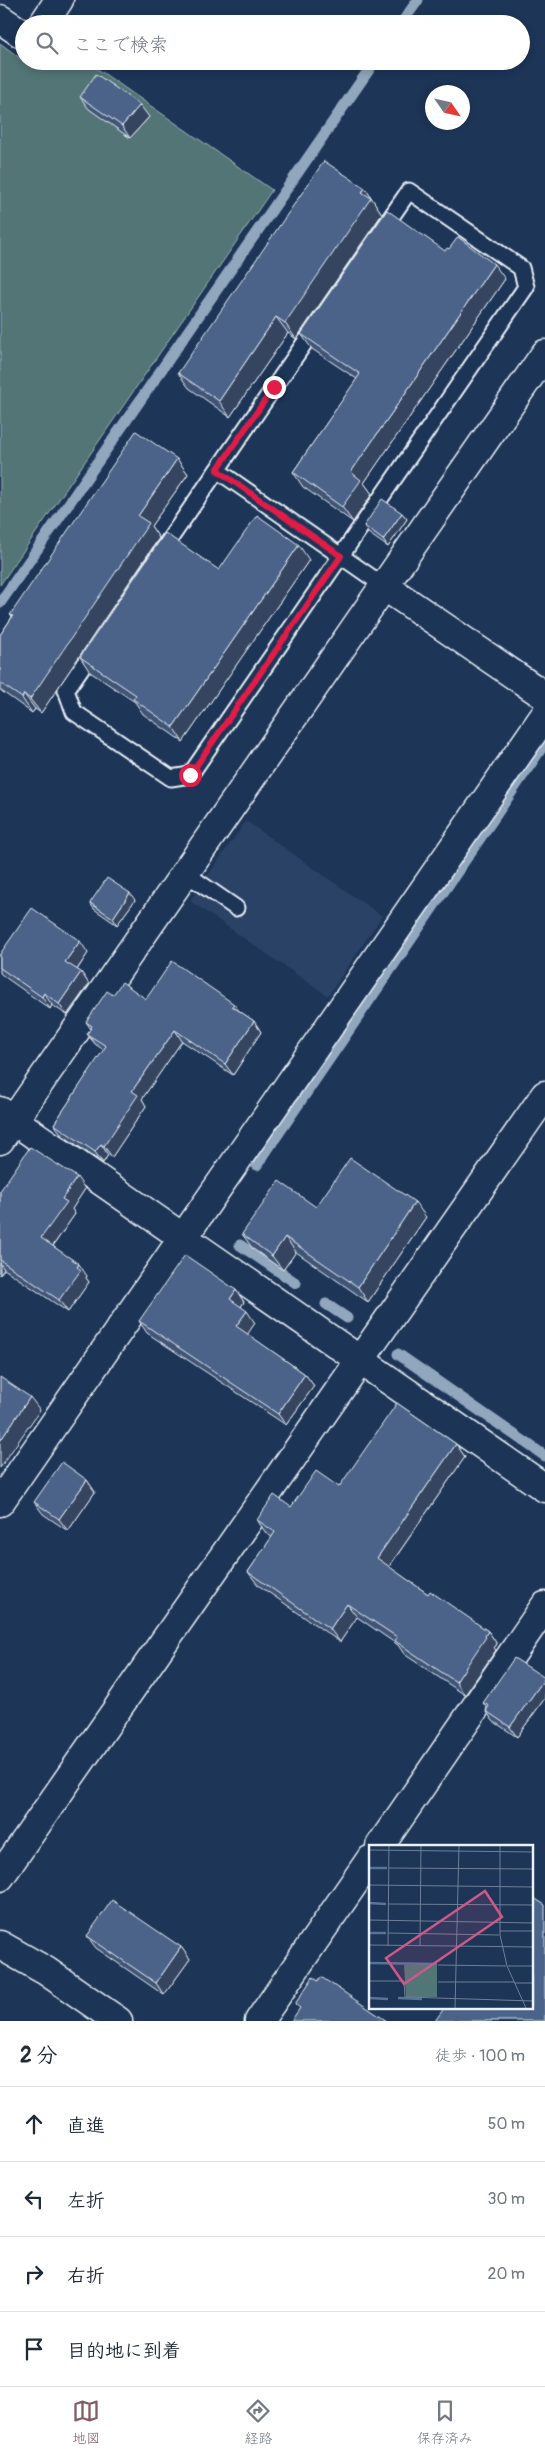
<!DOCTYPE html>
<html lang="ja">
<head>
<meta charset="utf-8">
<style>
	body { margin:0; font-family:Pangolin,"Klee One",sans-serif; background:#f2f2f3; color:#1f2937 }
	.compass { position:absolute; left:425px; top:85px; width:45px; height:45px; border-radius:50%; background:#fff; box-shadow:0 2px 8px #0003; rotate:124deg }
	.stop { position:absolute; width:15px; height:15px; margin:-11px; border:4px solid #e11d48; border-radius:50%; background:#fff }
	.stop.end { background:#e11d48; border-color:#fff; box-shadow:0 1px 5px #0008 }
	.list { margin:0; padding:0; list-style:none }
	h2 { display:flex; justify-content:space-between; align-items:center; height:65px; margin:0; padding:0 20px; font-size:21px }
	h2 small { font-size:16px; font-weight:400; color:#747a83 }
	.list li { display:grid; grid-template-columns:32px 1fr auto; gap:15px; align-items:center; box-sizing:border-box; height:75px; padding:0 20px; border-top:1px solid #e0e1e3 }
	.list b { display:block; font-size:19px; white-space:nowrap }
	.list em { font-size:16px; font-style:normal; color:#747a83 }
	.icon { flex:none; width:28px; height:28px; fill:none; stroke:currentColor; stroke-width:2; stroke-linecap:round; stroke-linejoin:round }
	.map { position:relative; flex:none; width:545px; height:2021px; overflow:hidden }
	.search { position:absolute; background:#fff; box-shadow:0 2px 8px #0003; left:15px; right:15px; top:15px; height:55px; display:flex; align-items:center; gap:12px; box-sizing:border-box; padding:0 18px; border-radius:28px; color:#747a83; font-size:19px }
	.sheet { height:365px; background:#fff }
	nav { display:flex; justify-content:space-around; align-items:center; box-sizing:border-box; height:70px; border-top:1px solid #e0e1e3; background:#fff; font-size:14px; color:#747a83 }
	nav a { display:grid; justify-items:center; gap:2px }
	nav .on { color:#845c67 }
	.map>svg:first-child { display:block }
	.built { fill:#2b4366 }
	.green { fill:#527576; stroke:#9db3b7 }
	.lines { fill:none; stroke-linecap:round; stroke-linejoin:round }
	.stream { stroke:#90a7be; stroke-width:11 }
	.service-casing { stroke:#e8f1f8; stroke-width:19 }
	.minor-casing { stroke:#e8f1f8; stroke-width:31 }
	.tertiary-casing { stroke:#e8f1f8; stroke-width:31 }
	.secondary-casing { stroke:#e8f1f8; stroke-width:31 }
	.service { stroke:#1d3557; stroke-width:15 }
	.minor { stroke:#1d3557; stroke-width:28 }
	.tertiary { stroke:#1d3557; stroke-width:28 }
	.secondary { stroke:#1d3557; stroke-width:28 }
	.wall { fill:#415576; stroke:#e8f1f8 }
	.shaded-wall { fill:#354560; stroke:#e8f1f8 }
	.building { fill:#4c6389; stroke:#e8f1f8 }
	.route { stroke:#e11d48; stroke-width:6 }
	.inset-river { fill:none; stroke:#567597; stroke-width:2.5 }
	.inset-road { fill:none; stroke:#6e8097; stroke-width:1 }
	.view { fill:#cd598a; fill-opacity:0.15; stroke:#cd598a; stroke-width:2.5 }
	.inset-edge { fill:none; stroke:#e8f1f8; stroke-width:2.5 }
</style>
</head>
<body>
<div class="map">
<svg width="545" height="2021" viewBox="0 0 545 2021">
	<rect width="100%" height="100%" fill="#1d3557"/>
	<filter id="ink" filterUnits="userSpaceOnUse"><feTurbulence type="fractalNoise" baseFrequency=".02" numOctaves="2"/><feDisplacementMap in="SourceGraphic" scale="10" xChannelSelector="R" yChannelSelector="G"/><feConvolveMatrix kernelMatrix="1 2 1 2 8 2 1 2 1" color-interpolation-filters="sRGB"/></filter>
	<g filter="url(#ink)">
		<path class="built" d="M246,821L382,916L328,996L190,901Z"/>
		<path class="green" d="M0,43L24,61L36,68L41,61H86L272,190L0,585Z"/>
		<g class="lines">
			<path class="stream" d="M401,24L418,0
				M0,603L375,61
				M257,1165L545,743
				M240,1245L296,1283
				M326,1304L347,1318
				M398,1354L545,1456"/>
			<g class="service-casing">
				<path id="service" d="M409,191L521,268L526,287L190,775L171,778L74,712L66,690Z
					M217,470L384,586
					M185,873L236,908"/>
			</g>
			<g class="minor-casing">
				<path id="minor" d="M0,19L24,35
					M43,24L59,0
					M384,586L545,354
					M0,1111L545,1488
					M0,1502L545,715
					M380,1846L545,1606
					M0,1877L545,1095
					M259,2021L370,1860"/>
			</g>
			<g class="tertiary-casing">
				<path id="tertiary" d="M0,1140L384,586L545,696"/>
			</g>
			<g class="secondary-casing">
				<path id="secondary" d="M0,1945L46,1971L118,2021"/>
			</g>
			<use href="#service" class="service"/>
			<use href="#minor" class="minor"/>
			<use href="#tertiary" class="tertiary"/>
			<use href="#secondary" class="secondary"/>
		</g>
		<path class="wall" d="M80,97L149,117L130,138L89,109Z
			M365,188L382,214L296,339L288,333L230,417L189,388L178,373Z
			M445,251L505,279L364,483L372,494L353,522L303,487L293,472L357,379L312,349L301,334Z
			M177,459L188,474L151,526L159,538L41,713L35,709L32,713L0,690V635L12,617L10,615Z
			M402,513L407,519L388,547L368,533L364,526Z
			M309,560L183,742L143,714L135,702L90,672L80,657L219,570Z
			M135,900L117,925L94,909L90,903Z
			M88,953L77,970L81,972L89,984L67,1015L52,1005L50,1009L2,975L0,973V954Z
			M113,995L239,1011L254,1021L261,1032L233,1075L182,1041L142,1099L146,1106L112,1157L108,1155L103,1163L62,1135L54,1124L104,1050L95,1044L87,1034L91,1029L86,1022Z
			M85,1189L72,1209L75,1214L53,1246L87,1276L86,1278L89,1282L68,1312L4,1269L0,1275V1191Z
			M316,1207L426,1217L368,1302L296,1252L283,1270L253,1249L242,1234Z
			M236,1290L244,1302L241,1307L255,1323L247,1334L305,1374L314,1386L286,1425L147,1333L139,1321Z
			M456,1444L465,1457L389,1567L428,1594L488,1631L497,1644L494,1648L496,1650L465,1695L404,1654L398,1645L357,1617L340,1642L258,1585L248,1572L272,1537L266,1533L257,1520L291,1507L339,1487Z
			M87,1480L95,1492L68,1531L43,1514L34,1502Z
			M545,1678V1698L517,1737L493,1721L486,1711L487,1708L483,1703Z
			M87,1936L181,1947L190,1959L164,1995L96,1948Z"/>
		<path class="shaded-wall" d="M140,105L149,117L130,138L122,126Z
			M365,188L382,214L296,339L285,323Z
			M494,264L505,279L364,483L372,494L353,522L342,507L351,472Z
			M276,317L288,333L230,417L219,401Z
			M177,459L188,474L151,526L159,538L41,713L30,699L138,516Z
			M402,513L407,519L388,547L383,540Z
			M299,545L309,560L183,742L173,727Z
			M24,694L35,709L32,713L22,698Z
			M130,893L135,900L117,925L113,918Z
			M80,941L88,953L74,974L65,962Z
			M81,972L89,984L67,1015L59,1004Z
			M44,993L52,1005L50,1009L42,997Z
			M234,1004L242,1015L232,1006Z
			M254,1021L261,1032L233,1075L225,1064Z
			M175,1030L182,1041L142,1099L146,1106L112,1157L104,1146L132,1091Z
			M101,1144L108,1155L103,1163L95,1152Z
			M77,1177L85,1189L72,1209L75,1214L50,1250L41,1238L62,1199Z
			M415,1202L426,1217L368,1302L358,1287Z
			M285,1237L296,1252L283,1270L272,1256Z
			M0,1263L4,1269L0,1275Z
			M79,1264L87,1276L86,1278L89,1282L68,1312L59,1300Z
			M236,1290L244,1302L238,1311L230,1299Z
			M247,1311L255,1323L245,1338L236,1326Z
			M305,1374L314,1386L286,1425L278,1414Z
			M30,1397L40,1410L0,1468V1441Z
			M456,1444L465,1457L386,1571L377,1558Z
			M87,1480L95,1492L68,1531L59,1519Z
			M347,1604L357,1617L340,1642L330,1629Z
			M488,1631L497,1644L494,1648L496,1650L465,1695L456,1682Z
			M545,1678V1698L517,1737L510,1727Z
			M181,1947L190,1959L164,1995L156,1983Z"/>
		<path class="building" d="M96,74L140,105L122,126L80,97Z
			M324,161L365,188L362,192L371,198L285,323L276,317L219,401L178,373Z
			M387,210L445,251L447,248L449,249L458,237L494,264L351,472L361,480L342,507L293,472L360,374L301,334Z
			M136,431L177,459L138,516L149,523L30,699L24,694L22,698L0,683V635L13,616L10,615Z
			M382,499L402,513L383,540L364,526Z
			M257,515L299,545L173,727L133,699L136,695L80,657L165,533L219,570Z
			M107,878L130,893L113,918L90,903Z
			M32,908L80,941L65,962L81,972L59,1004L44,993L42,997L0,968V954Z
			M172,961L234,1004L232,1006L254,1021L225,1064L175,1030L132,1091L138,1095L104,1146L101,1144L95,1152L54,1124L106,1046L87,1034L92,1026L86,1022L107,991L113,995L122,982L146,999Z
			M30,1147L77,1177L62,1199L67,1202L41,1238L79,1264L77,1267L81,1270L59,1300L0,1260V1191Z
			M350,1158L415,1202L358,1287L285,1237L272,1256L242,1234L279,1181L316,1207Z
			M185,1255L236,1290L230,1299L247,1311L236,1326L305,1374L278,1414L139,1321Z
			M0,1377L30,1397L0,1441Z
			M397,1403L456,1444L377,1558L428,1594L430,1591L488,1631L485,1636L486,1637L456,1682L395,1641L397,1637L347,1604L330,1629L248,1572L275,1532L257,1520L274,1495L291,1507L316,1471L339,1487Z
			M62,1462L87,1480L59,1519L34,1502Z
			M514,1658L545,1678L510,1727L486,1711L489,1706L483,1703Z
			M531,1896L545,1905V2021H435L445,2007H531Z
			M112,1900L181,1947L156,1983L87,1936Z
			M313,1977L318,1981L321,1977L387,2021H291L300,2008L295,2004Z"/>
	</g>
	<g class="lines" filter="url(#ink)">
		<path class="route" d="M190,775L341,556L217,470L274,387"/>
	</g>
	<g transform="translate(369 1845)">
		<rect width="164" height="164" fill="#1d3557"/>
		<path d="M35,120H68V152H37Z" fill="#527576"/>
		<path class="inset-river" d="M0,23H18M0,58L17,59M0,88H17M0,118L68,119M0,153L19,154M29,153L53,154"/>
		<path class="inset-road" d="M131,0V90L138,121L157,163M0,5L164,7M20,23L164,24M0,40L164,42M20,59L164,60M0,75L164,78M131,86H164M19,88L130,90M0,100L164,102M19,101L20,0M51,101L52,0M69,120L137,121M139,121H164M0,136H35L36,152L164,156M69,137H145M146,138H164M86,163L90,0"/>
		<path class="view" d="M116,46L133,72L35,139L17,113Z"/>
		<rect width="164" height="164" class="inset-edge"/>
	</g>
</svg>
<svg class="compass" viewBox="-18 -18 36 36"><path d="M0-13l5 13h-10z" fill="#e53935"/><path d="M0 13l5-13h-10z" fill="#747a83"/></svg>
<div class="stop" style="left:190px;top:775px"></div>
<div class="stop end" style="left:274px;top:387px"></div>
<div class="search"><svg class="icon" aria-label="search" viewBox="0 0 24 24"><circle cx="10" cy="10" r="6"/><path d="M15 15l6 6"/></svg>ここで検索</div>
</div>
<section class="sheet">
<h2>2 分<small>徒歩 · 100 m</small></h2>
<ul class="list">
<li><svg class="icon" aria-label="ahead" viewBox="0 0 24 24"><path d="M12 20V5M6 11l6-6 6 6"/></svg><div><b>直進</b></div><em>50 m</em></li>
<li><svg class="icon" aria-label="left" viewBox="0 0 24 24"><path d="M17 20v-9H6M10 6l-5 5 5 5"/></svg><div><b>左折</b></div><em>30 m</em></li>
<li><svg class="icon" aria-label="right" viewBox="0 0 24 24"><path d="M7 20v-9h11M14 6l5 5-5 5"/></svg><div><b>右折</b></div><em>20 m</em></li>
<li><svg class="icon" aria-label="arrive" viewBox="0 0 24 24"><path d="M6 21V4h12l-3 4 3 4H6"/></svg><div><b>目的地に到着</b></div></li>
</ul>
</section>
<nav>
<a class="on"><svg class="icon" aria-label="map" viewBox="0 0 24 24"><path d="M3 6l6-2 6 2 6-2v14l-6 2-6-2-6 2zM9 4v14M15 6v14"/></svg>地図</a>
<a><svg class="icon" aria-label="directions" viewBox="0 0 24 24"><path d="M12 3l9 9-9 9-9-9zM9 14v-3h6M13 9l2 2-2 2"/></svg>経路</a>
<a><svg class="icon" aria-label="saved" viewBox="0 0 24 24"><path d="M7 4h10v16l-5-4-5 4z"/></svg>保存済み</a>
</nav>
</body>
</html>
